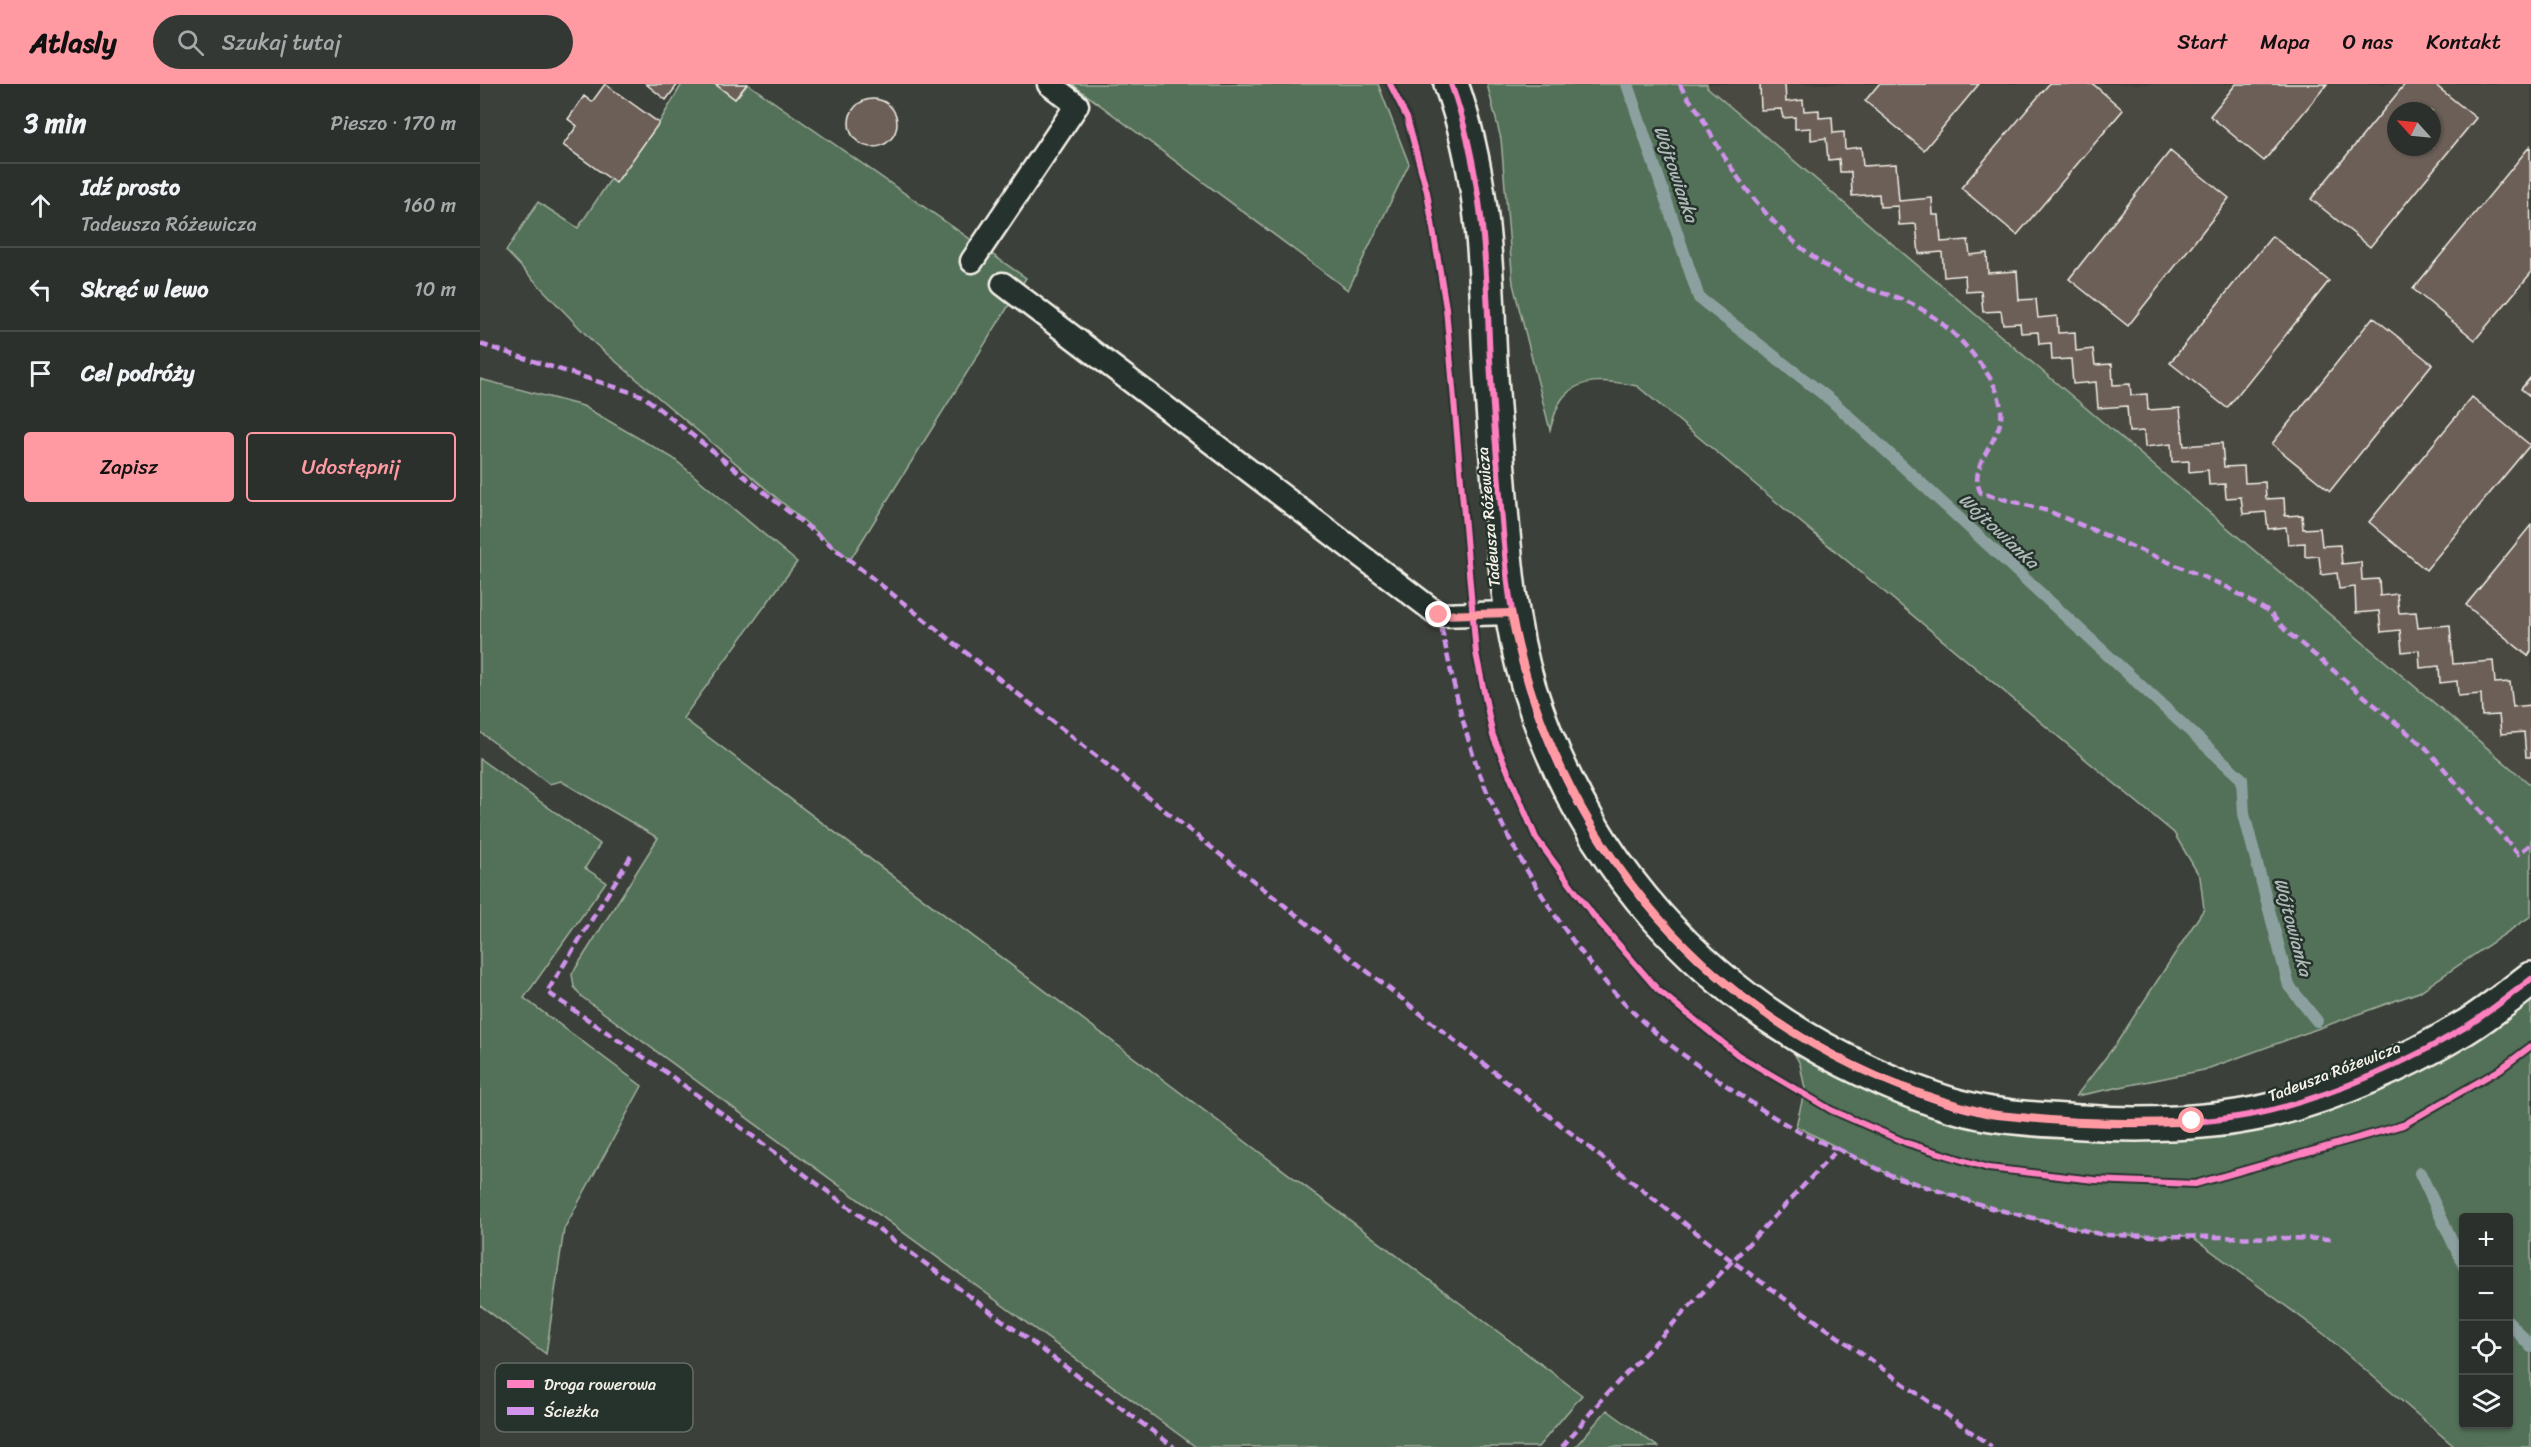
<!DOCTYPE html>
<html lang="pl">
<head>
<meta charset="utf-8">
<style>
	body { margin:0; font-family:Sriracha,sans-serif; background:#343834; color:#f1f3f6 }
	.controls { position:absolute; right:18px; bottom:18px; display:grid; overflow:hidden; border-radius:6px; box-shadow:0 2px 4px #0004 }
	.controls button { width:54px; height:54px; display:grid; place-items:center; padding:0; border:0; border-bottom:2px solid #484b48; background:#2c302c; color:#f1f3f6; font:30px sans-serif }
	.compass { position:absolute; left:1907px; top:18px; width:54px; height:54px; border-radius:50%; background:#2c302c; box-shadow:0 2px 4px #0004; rotate:297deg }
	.stop { position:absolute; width:18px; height:18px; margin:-14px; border:4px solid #ff9aa2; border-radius:50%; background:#fff }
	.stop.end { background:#ff9aa2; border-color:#fff; box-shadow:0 2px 6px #0008 }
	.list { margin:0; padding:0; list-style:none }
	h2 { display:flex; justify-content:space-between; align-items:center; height:78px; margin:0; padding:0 24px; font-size:26px }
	h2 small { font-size:20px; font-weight:400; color:#a6a9a9 }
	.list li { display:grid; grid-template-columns:39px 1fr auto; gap:18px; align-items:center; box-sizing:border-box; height:84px; padding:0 24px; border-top:2px solid #484b48 }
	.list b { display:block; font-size:22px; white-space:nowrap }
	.list p { margin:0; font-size:20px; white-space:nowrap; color:#a6a9a9 }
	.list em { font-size:20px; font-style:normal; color:#a6a9a9 }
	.actions { display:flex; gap:12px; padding:18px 24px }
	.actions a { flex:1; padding:14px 0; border:2px solid #ff9aa2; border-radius:6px; text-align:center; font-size:21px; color:#ff9aa2 }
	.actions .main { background:#ff9aa2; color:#111 }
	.icon { flex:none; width:33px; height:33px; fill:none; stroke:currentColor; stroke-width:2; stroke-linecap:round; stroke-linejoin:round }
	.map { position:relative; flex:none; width:2051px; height:1363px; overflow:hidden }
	header { display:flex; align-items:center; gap:36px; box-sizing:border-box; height:84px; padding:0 30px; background:#ff9aa2; color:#111 }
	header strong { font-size:28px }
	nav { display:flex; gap:33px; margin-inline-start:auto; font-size:21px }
	.search { width:420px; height:54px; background:#343834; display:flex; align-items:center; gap:15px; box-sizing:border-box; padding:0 21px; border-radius:33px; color:#a6a9a9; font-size:22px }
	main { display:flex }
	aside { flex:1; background:#2c302c }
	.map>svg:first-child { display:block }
	.built { fill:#4a4943; fill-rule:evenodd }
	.green { fill:#537159; stroke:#a4b1a0; stroke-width:1.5; fill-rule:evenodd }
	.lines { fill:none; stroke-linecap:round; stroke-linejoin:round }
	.stream { stroke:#8da0a0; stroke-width:12 }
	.building { fill:#6c5f58; stroke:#f4f1e8; stroke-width:1.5; fill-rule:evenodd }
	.service-casing { stroke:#f4f1e8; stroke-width:27 }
	.tertiary-casing { stroke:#f4f1e8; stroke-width:38 }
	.service { stroke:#26332d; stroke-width:22 }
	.tertiary { stroke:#26332d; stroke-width:33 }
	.quiet { stroke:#d193ec; stroke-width:4.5; stroke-dasharray:9 4.5; stroke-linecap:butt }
	.cycleway-casing { stroke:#26332d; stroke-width:10 }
	.cycleway { stroke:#ff80c0; stroke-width:6 }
	.route { stroke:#ff9aa2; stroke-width:8 }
	.labels { text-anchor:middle; stroke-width:5; stroke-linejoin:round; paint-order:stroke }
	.street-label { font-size:16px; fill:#f4f1e8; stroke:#26332d }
	.water-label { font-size:18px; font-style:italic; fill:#b0bbb8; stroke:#26332d }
	.key { fill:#26332d; stroke:#646c65; stroke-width:1.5 }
	.key-label { font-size:16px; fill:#f4f1e8 }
</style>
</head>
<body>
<header>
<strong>Atlasly</strong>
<div class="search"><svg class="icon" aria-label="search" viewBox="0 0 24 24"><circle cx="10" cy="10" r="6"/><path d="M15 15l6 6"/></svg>Szukaj tutaj</div>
<nav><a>Start</a><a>Mapa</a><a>O nas</a><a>Kontakt</a></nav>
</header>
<main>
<aside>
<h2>3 min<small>Pieszo · 170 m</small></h2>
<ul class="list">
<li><svg class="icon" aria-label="ahead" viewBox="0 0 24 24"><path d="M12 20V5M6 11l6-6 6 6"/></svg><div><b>Idź prosto</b><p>Tadeusza Różewicza</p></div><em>160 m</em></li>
<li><svg class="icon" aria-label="left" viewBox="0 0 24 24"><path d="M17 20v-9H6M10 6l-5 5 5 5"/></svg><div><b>Skręć w lewo</b></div><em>10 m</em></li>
<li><svg class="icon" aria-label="arrive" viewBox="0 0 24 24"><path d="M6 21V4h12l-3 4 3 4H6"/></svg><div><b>Cel podróży</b></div></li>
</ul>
<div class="actions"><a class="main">Zapisz</a><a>Udostępnij</a></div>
</aside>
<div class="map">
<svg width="2051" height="1363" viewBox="0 0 2051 1363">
	<rect width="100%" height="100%" fill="#3b403a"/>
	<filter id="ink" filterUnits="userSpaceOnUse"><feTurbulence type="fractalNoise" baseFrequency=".0167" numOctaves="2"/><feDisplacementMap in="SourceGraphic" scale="12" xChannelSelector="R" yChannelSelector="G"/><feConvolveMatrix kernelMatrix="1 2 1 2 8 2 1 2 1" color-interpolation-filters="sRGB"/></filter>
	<g filter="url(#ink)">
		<path class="built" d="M1227,0H2051V701L1227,3ZM1916,27H1952V63H1916Z"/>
		<path class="green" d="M202,0H235L255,15L268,0L546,194L370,476L114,259L26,167L58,118L98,144L128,99L179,39Z
			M592,0H898L929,80L868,206Z
			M1007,0H1227V3L2051,701V832L1939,908L1724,986L1596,1012L1636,960L1724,825L1720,793L1694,749L1157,302C1132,297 1100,291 1082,315C1076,323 1073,336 1070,346L1033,200L1021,55Z
			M0,295L103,322L193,374L317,478L203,634L1102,1311L1058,1363H716L102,913L94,903L92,890L178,754L81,697L69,700L0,648Z
			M0,675L120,760L105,784L126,798L44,914L162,1002L84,1145L66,1270L0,1221Z
			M2051,895V1363H1975L1845,1251L1711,1152L1624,1151L1511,1124L1410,1091L1316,1042L1325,1005L1320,980L1297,938L1507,1029L1786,1027ZM1984,1134H2028V1340H1984Z
			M1127,1326L1178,1363H1095Z"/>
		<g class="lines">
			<path class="stream" d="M1147,0L1219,214L1352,317L1762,695L1764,730L1809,902L1837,937
				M1940,1089L1984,1182
				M2028,1237L2051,1263"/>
		</g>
		<path class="building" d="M125,0L179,39L136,99L83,61L97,42L88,35L104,12L112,18Z
			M166,0H198L186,16Z
			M235,0H267L255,15Z
			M1280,0H1305L1306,18L1323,16L1324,27L1339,26V34L1352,33L1353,49L1364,48L1365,65L1381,63L1383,82L1416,80L1419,117L1452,114L1453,131H1459L1461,158L1488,156L1490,171L1507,169L1508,189L1537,187L1539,216L1556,215L1558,234L1577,232L1578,249L1595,248L1596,267L1613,265L1615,281L1632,280L1633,301L1650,300L1651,311L1667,310L1668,326L1700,324L1704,362L1742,359L1744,383L1764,382L1765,399L1785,398L1786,415L1804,414L1805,432L1822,431L1823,445L1840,444L1842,462L1860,461L1862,480L1881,478L1882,496L1899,495L1900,512L1917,510L1919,529L1936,528L1938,544L1970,541L1973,580L2013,577L2015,599L2030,598L2033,623L2051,621V673H2046L2044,648L2021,650L2019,631L2002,632L2001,610L1978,612L1977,597L1960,599L1959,582L1940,584L1939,566L1922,568L1920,546L1901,548L1899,527L1876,529L1875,503L1859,505L1857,489L1841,491L1839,472L1825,473V459L1808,460L1806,443L1788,445L1786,428L1763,430L1761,413L1746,414L1745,400L1729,401L1728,386L1709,388V377L1692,378L1691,360L1665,363L1664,347L1649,348L1647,322L1618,324L1616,298L1593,300L1591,275L1572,276L1571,259L1559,260L1558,248L1541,249L1540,239L1523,240L1521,227L1503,228L1501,207L1486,208L1485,191L1464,193L1462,168L1439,170L1436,140L1419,141L1418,122L1400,123L1399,110L1372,112L1371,88H1360L1359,75L1348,76L1346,54L1331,56V44L1315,45V33L1303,34L1301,25L1281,26Z
			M1399,0H1499L1444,66L1385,17Z
			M1569,0H1613L1643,26L1537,151L1481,104Z
			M1756,0H1847L1784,77L1730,32Z
			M1925,0H1954L1996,34L1890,163L1831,115ZM1916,27H1952V63H1916Z
			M369 39a24 24 0 1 1 48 0a24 24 0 1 1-48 0Z
			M2050,62L2051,189L1995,256L1933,205Z
			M1690,67L1749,114L1648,242L1589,195Z
			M1792,152L1849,197L1747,324L1690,279Z
			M1893,233L1952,280L1850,407L1792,360Z
			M2051,293V313L2041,305Z
			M1992,313L2050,361L1946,486L1889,438Z
			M2051,441V567L2048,572L1986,521Z"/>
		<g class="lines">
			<g class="service-casing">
				<path id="service" d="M492,177L597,21L569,0
					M523,200L959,531L1031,529"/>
			</g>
			<g class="tertiary-casing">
				<path id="tertiary" d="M971,0C1001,83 1006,168 1009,255C1011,308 1016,360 1020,412C1025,477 1030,542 1049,604C1104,779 1223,911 1388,988C1426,1006 1469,1023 1511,1030C1541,1035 1572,1036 1603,1038C1659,1042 1733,1040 1788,1027C1855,1010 1924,980 1984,944C2007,930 2029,912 2051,895"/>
			</g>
			<use href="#service" class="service"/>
			<use href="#tertiary" class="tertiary"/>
			<path class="quiet" d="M1200,0C1204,11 1214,20 1220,30C1255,98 1304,164 1374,198C1388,206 1405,209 1421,215C1448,225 1477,250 1495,273C1507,288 1519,305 1521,325C1525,356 1485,380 1501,409L1568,427L1745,502L1789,528L1806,547L1946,664L2038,770L2051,760
				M0,260L163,312L1252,1177L1512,1363
				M959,531C968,575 977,620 991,664C1016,747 1087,861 1148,923C1176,952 1207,974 1240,997C1277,1023 1316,1050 1358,1065
				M151,772L67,908L187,989L694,1363
				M1082,1363L1123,1314L1358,1065L1410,1091L1511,1124L1624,1151L1853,1155"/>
			<g class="cycleway-casing">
				<path id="cycleway" d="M910,0L927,34L947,108L966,224L996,569L1013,652L1056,754L1113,831L1178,906L1258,971L1351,1026L1427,1059L1508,1084L1614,1096L1715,1100L1923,1041L2019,986L2051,962
					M971,0C1001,83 1006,168 1009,255C1011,308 1016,360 1020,412C1025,477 1030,542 1049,604C1104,779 1223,911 1388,988C1426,1006 1469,1023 1511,1030C1541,1035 1572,1036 1603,1038C1659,1042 1733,1040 1788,1027C1855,1010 1924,980 1984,944C2007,930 2029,912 2051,895"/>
			</g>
			<use href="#cycleway" class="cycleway"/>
		</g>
	</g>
	<g class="lines" filter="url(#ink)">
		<path class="route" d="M959,531L1031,529C1080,778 1257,969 1506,1029C1519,1032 1534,1032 1548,1034C1603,1040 1657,1040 1712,1037"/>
	</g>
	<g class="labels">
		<g class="street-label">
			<text transform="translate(1008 433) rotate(-95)" y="6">Tadeusza Różewicza</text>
			<text transform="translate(1854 987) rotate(-21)" y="6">Tadeusza Różewicza</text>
		</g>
		<g class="water-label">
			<text transform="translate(1196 90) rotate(71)" y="6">Wójtowianka</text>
			<text transform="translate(1519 447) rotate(43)" y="6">Wójtowianka</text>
			<text transform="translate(1813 843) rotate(75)" y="6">Wójtowianka</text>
		</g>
	</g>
	<rect x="15" y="1279" width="198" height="69" rx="9" class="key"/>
	<rect x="27" y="1296" width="27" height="8" fill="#ff80c0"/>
	<rect x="27" y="1323" width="27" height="8" fill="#d193ec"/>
	<g class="key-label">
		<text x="64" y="1306">Droga rowerowa</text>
		<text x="64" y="1333">Ścieżka</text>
	</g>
</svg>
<div class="controls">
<button>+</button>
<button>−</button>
<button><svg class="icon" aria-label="locate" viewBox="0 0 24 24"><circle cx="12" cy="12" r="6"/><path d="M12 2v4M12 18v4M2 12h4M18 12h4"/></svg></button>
<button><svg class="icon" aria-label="layers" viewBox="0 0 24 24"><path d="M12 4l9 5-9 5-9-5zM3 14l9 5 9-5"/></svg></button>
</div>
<svg class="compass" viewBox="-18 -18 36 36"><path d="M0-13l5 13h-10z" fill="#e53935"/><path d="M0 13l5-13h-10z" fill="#a6a9a9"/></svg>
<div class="stop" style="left:1712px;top:1037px"></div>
<div class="stop end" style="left:959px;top:531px"></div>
</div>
</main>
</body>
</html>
